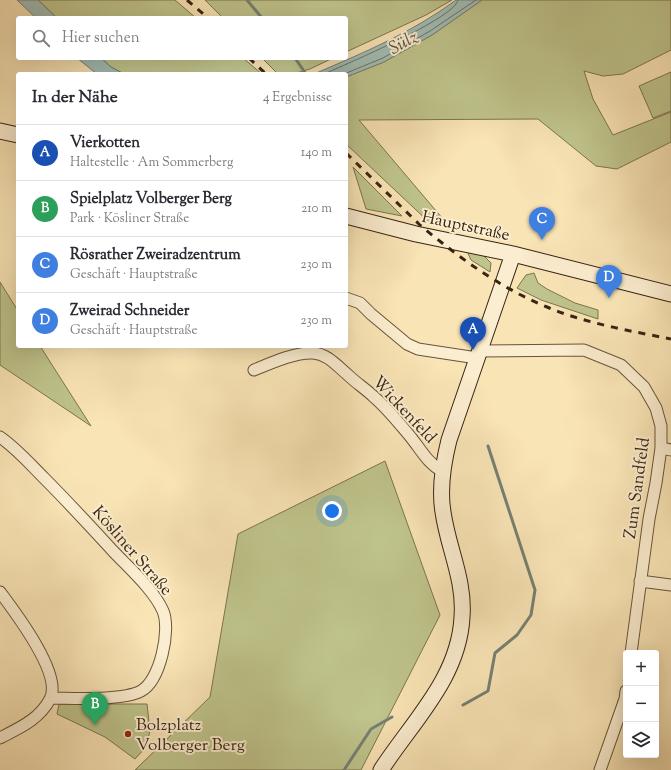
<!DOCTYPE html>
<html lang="de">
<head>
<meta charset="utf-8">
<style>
	body { margin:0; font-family:"Sorts Mill Goudy",serif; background:#f2f2f3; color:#2b2b33 }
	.controls { position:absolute; right:12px; bottom:12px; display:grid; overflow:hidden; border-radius:4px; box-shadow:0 4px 16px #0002 }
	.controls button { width:36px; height:36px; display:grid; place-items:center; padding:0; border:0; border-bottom:1px solid #e1e1e2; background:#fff; color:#2b2b33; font:20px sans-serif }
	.you { position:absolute; left:332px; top:511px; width:14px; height:14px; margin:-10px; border:3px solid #fff; border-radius:50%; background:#1a73e8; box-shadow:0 0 0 6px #1a73e833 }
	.badge { display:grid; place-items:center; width:26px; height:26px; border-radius:50%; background:#d93025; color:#fff; font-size:13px; font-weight:700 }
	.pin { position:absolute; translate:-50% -33px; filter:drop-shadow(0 1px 2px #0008) }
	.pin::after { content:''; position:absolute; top:21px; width:14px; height:12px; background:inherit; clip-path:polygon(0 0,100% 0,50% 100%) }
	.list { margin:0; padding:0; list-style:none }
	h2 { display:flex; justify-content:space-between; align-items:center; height:52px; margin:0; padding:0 16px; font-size:17px }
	h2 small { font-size:13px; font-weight:400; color:#7c7c81 }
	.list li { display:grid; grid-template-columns:26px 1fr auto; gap:12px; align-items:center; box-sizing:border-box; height:56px; padding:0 16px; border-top:1px solid #e1e1e2 }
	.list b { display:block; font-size:15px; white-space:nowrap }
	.list p { margin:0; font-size:13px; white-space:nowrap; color:#7c7c81 }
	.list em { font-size:13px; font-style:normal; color:#7c7c81 }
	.icon { flex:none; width:22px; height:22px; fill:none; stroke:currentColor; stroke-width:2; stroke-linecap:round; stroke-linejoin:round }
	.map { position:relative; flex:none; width:671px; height:770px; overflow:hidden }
	.search { position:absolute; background:#fff; box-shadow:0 4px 16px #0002; left:16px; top:16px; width:332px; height:44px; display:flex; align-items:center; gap:10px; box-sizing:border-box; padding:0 14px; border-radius:4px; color:#7c7c81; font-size:15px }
	.panel { position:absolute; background:#fff; box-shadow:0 4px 16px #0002; left:16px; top:72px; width:332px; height:276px; border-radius:4px }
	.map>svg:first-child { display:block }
	.green { fill:#bfc48c; stroke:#7c7450 }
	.water { fill:#a0bdb5; stroke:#768074 }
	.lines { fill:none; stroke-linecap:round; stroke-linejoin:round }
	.shore { stroke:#6c7064; stroke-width:1 }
	.stream { stroke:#768074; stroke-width:3 }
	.street-casing { stroke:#68543c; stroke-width:13 }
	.secondary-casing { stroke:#382413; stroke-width:17 }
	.street { stroke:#fbedcf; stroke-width:11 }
	.secondary { stroke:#fbedcf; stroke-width:15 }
	.rail { stroke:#382413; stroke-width:3; stroke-dasharray:7 7; stroke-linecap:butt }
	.poi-dot { fill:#8f2418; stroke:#fbedcf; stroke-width:1.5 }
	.labels { text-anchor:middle; stroke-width:4; stroke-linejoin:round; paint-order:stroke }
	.street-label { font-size:17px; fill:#382413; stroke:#fbedcf }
	.poi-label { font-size:17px; fill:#382413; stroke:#fbedcf; text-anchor:start }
	.water-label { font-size:18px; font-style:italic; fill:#575244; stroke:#fbedcf }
</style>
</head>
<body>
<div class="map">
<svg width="671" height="770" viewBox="0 0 671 770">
	<rect width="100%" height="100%" fill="#f9e4b5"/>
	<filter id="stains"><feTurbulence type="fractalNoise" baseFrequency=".005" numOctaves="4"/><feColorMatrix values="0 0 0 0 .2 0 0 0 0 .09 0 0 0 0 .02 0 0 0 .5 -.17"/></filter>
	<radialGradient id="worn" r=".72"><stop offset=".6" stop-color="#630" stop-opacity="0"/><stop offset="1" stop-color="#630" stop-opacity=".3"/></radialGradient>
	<path class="green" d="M38,0H175L196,18H57Z
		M205,0H452L426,15L346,52V18H223Z
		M482,0H671V50L623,74L603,76L584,71L593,99L613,135L671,112V142L617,169L596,166L538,119L359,120L443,219L437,225H432L346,144V77L384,62L432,35Z
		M101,58H243L262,74H124L111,67Z
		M262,58H333L310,69L293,74H278Z
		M671,72V111L653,118L639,86Z
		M353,167L402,216L366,209Z
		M467,251L483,255L491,263L490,272L471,260Z
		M534,273L538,283L547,289L575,303L598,310V319L541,300L517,288L526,275Z
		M0,282L18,311V346H40L91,426L0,365Z
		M385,461L440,615L361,770H135L210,697L238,534Z
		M59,704H147L150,731L146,747L135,759L105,737L57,714Z"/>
	<path class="water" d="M17,0H38L57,18H36Z
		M456,0H482L432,35L384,62L346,77V74H314C363,53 413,32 456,0Z
		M77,58H101L111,67L124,74H97Z"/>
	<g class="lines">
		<path class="shore" d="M324,74C344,65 456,18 458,0
			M344,74L383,58L430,31L476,0"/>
		<path class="stream" d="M247,0L262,18
			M295,58L306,74
			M463,705L488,691L495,653L517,635L531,615L535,590L488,446
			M344,770L371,729L392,717"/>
		<g class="street-casing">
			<path id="street" d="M346,298L360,303L371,314L407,344L418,349L477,358
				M480,351L584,350L621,365L644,387L656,408L661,426V448L656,483L649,519L631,653
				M254,370C271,363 295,352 313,353C328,354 337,366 348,375C356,383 366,389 374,397C387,408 398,422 409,435C420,448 427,463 442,471
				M0,437C17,449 30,464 44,478C68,502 90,526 113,551C129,568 154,590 163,611C171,630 160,681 141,691C122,701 73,698 51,698
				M661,448L671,450
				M640,581L671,585
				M0,592C15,612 63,675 50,699C39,720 19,728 0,738
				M600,770L625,699L626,691"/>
		</g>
		<g class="secondary-casing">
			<path id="secondary" d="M0,131L18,135
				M346,216L416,234L513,254L671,294
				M381,770C412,722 459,678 462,617C465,580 448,548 443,512C439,488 443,464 449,440L513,254"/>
		</g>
		<use href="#street" class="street"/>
		<use href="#secondary" class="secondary"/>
		<path class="rail" d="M187,0L208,18
			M249,58L266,74
			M346,153L421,226C460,258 500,288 547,307C584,323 631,331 671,339"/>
	</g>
	<circle class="poi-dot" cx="128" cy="734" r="4"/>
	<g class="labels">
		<g class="street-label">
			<text transform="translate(466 225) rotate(12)" y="6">Hauptstraße</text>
			<text transform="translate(405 409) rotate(47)" y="6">Wickenfeld</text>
			<text transform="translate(636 488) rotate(-82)" y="6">Zum Sandfeld</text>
			<text transform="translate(133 550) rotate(49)" y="6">Kösliner Straße</text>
		</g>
		<g class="poi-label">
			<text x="136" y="730">Bolzplatz<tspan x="136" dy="20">Volberger Berg</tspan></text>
		</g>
		<g class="water-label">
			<text transform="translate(403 42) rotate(-29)" y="6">Sülz</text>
		</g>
	</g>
	<rect width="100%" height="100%" filter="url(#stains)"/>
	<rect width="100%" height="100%" fill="url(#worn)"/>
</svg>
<div class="controls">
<button>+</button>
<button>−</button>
<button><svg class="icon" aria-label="layers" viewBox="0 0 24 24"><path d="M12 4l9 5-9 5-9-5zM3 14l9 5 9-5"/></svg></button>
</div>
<div class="you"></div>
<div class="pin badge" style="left:473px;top:350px;background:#1a4fb4">A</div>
<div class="pin badge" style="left:95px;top:725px;background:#2e9e5b">B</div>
<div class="pin badge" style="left:542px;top:240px;background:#3f7fe0">C</div>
<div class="pin badge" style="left:609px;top:298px;background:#3f7fe0">D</div>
<div class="search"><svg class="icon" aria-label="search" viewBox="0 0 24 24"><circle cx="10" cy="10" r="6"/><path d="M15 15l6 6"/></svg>Hier suchen</div>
<section class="panel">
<h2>In der Nähe<small>4 Ergebnisse</small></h2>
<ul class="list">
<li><span class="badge" style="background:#1a4fb4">A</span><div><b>Vierkotten</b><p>Haltestelle · Am Sommerberg</p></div><em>140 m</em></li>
<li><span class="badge" style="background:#2e9e5b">B</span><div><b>Spielplatz Volberger Berg</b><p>Park · Kösliner Straße</p></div><em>210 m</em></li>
<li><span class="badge" style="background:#3f7fe0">C</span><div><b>Rösrather Zweiradzentrum</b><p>Geschäft · Hauptstraße</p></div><em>230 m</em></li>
<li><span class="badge" style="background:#3f7fe0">D</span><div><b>Zweirad Schneider</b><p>Geschäft · Hauptstraße</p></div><em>230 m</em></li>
</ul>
</section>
</div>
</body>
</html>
